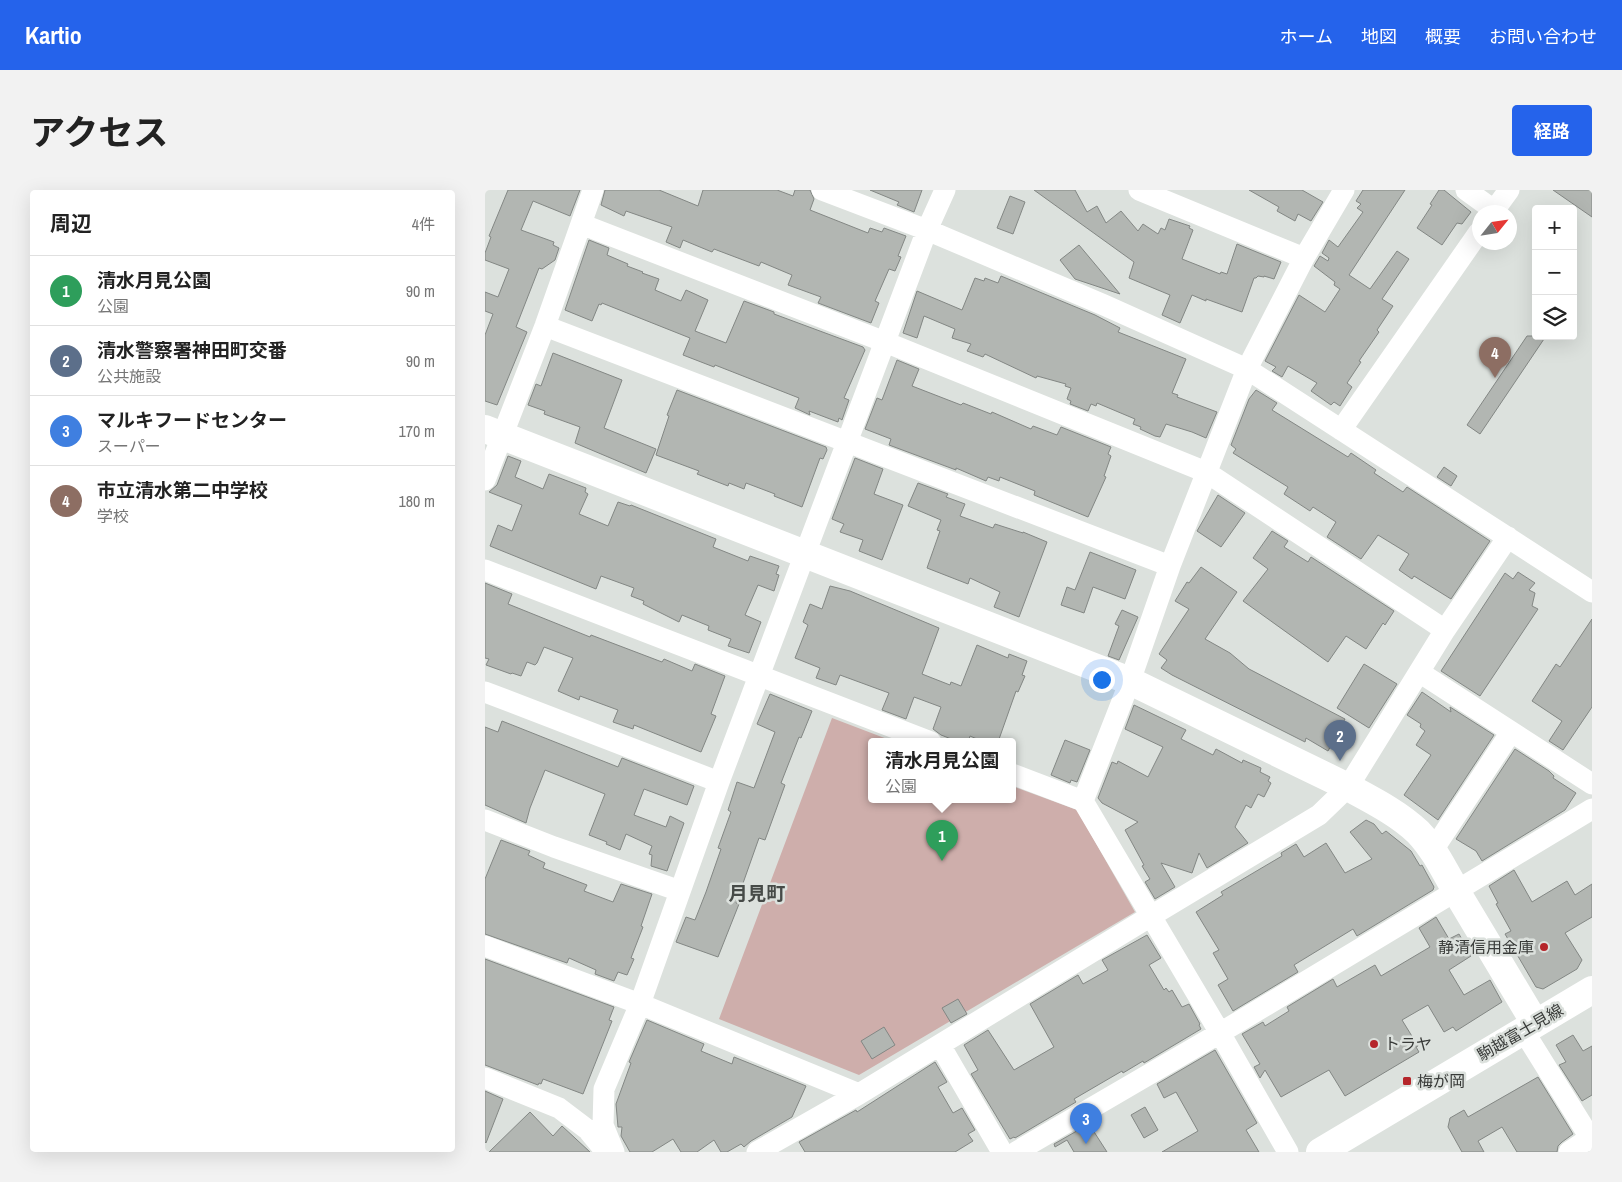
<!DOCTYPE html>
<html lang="ja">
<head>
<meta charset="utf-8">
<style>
	body { margin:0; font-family:"Archivo Narrow","Noto Sans JP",sans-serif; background:#f2f2f2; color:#222 }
	.controls { position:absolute; right:15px; top:15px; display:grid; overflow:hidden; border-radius:5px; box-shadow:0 5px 20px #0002 }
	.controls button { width:45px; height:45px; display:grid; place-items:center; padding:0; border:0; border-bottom:1px solid #e0e0e0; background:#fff; color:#222; font:25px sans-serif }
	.compass { position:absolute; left:987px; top:15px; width:45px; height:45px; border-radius:50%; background:#fff; box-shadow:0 5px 20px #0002; rotate:60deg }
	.you { position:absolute; left:616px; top:489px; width:18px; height:18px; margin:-12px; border:4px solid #fff; border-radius:50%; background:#1a73e8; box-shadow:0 0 0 8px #1a73e833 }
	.badge { display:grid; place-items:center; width:32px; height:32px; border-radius:50%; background:#2563eb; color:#fff; font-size:16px; font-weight:700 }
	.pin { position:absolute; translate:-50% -41px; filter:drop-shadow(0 1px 2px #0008) }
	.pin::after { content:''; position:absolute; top:26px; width:18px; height:15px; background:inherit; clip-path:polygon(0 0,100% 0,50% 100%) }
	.popup { position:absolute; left:383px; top:548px; width:148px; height:65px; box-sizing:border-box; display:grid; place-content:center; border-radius:5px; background:#fff; filter:drop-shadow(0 1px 4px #0005); font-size:16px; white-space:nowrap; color:#767676 }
	.popup b { font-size:19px; color:#222 }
	.popup::after { content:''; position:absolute; left:50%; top:100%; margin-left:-10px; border:10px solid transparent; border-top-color:#fff }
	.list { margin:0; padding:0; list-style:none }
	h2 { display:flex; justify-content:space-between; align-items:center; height:65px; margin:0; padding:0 20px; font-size:21px }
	h2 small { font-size:16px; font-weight:400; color:#767676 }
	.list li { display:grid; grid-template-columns:32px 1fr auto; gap:15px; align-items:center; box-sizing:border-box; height:70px; padding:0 20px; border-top:1px solid #e0e0e0 }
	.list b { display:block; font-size:19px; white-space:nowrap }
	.list p { margin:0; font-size:16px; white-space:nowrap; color:#767676 }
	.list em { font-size:16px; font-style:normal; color:#767676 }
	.icon { flex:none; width:28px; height:28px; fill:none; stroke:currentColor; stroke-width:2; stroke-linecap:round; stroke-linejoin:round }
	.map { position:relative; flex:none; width:1107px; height:962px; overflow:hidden; border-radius:5px }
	header { display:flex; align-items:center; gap:30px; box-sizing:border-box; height:70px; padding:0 25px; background:#2563eb; color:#fff }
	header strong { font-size:24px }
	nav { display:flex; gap:28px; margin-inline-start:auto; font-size:18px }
	.intro { display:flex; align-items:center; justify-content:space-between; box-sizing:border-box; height:120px; padding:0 30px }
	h1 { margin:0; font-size:35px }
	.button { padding:12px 22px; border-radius:5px; background:#2563eb; color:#fff; font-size:18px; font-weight:700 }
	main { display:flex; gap:30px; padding:0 30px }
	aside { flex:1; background:#fff; border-radius:5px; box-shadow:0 5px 20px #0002 }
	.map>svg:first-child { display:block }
	.green { fill:#ceaeab }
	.building { fill:#b2b6b2; stroke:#838784 }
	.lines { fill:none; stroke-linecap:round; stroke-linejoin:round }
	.street { stroke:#fff; stroke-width:21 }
	.secondary { stroke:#fff; stroke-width:28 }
	.poi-dot { fill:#b5252a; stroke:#dce1dd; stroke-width:2 }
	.labels { text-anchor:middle; stroke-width:5; stroke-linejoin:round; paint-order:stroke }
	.poi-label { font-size:16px; fill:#393b39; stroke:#dce1dd; text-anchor:start }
	.street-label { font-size:16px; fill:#393b39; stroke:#dce1dd }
	.quarter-label { font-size:19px; font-weight:bold; fill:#464a47; stroke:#dce1dd }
</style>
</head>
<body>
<header>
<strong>Kartio</strong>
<nav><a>ホーム</a><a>地図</a><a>概要</a><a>お問い合わせ</a></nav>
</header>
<div class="intro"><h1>アクセス</h1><a class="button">経路</a></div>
<main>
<aside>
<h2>周辺<small>4件</small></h2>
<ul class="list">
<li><span class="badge" style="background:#2e9e5b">1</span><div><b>清水月見公園</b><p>公園</p></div><em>90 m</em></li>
<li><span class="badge" style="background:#5c6f8a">2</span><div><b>清水警察署神田町交番</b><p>公共施設</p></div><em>90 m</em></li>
<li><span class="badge" style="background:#3f7fe0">3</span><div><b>マルキフードセンター</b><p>スーパー</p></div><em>170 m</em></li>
<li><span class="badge" style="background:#8d6e63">4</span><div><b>市立清水第二中学校</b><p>学校</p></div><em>180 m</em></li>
</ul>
</aside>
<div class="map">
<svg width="1107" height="962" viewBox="0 0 1107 962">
	<rect width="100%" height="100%" fill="#dce1dd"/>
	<path class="green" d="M347,528L410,552H387V610H527V596L592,620L650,722L374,885L234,829Z"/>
	<path class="building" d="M23,0H95L85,26L48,11L36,40L69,52L68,55L74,58L70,70L57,79L54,78L31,137L42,142L12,215L0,211V145L8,124L0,121V102L13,107L24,79L0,70V63L6,47L4,46Z
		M120,0H174L213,16L218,0H292L308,6L310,0H325L329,9L325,20L383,43L385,38L397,42L399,38L421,46L413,66L416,67L410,81L404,79L390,111L394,113L386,133L333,113L336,107L303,95L307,85L276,72L274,76L229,59L227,62L198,50L195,58L181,52L187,37L141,21L139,26L116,15Z
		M385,0H437L429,22L412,15L414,12Z
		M549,0H590L602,22L612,16L621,33L636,21L653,41L658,34L673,44L676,38L680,40L684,29L705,36L704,38L708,40L697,69L735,84L736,82L742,84L752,54L796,72L789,89L779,86V87L773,86L771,88H769L757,122L721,109V111L707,105L695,133L677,125L685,105L644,88L649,72Z
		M764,0H817L838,12L826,31L813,24L810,31L792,21L794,17Z
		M878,0H920L864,85L885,99L912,61L924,69L897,109L908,116L892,140L894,142L874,171L876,172L862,193L867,197L855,216L849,212L846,215L826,201L832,193L803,176L797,187L787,181L791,177L780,171L814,105L840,122L855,99L849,95L850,92L829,76L835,66L843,71L844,68L837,63L844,50L853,57L878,22L872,18L876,14L871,11Z
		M954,0H959L986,22L977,34L972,33L957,55L932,38L947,15L945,14Z
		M1068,0H1107V27Z
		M525,6L540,12L528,44L512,38Z
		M104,50L124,58L122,65L143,74L142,76L158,82L157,83L174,89L170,100L196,111L201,100L223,110L210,141L241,153L259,111L289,122V124L378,157L380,160L359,208L364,210L357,230L354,228L353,232L324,221L325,225L310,218L314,208L230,175L229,177L198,165L205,148L117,113L116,115L114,114L107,131L80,120Z
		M594,55L635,104L590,89L575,70Z
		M516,86L610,125L635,138L633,142L701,169L687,203L693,205L692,207L732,222L721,248L707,242L681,234L675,247L670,246L655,239L656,237L648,234L650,229L612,213L611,216L606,214L603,221L585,214L586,211L582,209L586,198L580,196L581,194L552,186L551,188L500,164L498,167L482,161L486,154L467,148L470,139L439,126L432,148L418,143L432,101L477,120L490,88L499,91L500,88L513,93Z
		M1042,146H1061L995,244L982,235Z
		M68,163L137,190L119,238L171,259L161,283L90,253L95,237L59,224L60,221L43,215L51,194L56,196Z
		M412,170L434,179L427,196L476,215L478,213L506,224L507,222L546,239L548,236L572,245L576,237L626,257L623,264L626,266L619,286L621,287L603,327L549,305L550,301L515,287L514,291L503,287L501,291L471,278V280L404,255L406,249L380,239L392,208L397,210Z
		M192,200L341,257L342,260L338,269L335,268L317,317L289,306L290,304L261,293L259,299L244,293L243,296L212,284L214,281L171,265L184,226L182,225Z
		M771,200L792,213L787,220L863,267L866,263L891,280L889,283L918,302L922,297L1005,351L966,409L929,386L927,389L914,380L924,364L893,345L876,369L842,347L851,332L828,317L825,321L799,304L803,297L748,263L751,259L746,255L764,209Z
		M23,266L36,271L30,287L58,299L64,284L101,298L100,302L103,304L94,324L123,336L133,312L145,316L146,315L231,349L228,357L263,371L265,366L294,376L291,384L294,385L289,401L273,395L260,425L276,432L264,463L243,456L246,449L223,440L224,436L197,425L194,432L158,414L159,411L146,406L149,398L116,386L111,399L5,356L13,335L27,341L37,315L4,302L12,295Z
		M370,268L398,279L389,304L418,315L397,370L374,361L378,350L355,342L359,334L347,329Z
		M959,277L972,286L966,296L952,287Z
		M433,293L463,304L461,307L480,314L475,326L508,338L510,334L538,343V342L562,352L534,427L509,417L515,402L485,388L483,394L442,378L455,341L452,340L456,330L423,316Z
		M733,305L760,323L736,357L712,341Z
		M787,341L803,351L799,357L823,372L826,367L909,421L900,435L898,433L881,459L861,446L843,472L758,411L783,379L768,368Z
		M605,362L651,380L640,409L608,397L599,423L576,415L582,397L590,400Z
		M716,377L752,402L720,449L745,463L764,479L860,529L843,561L821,548L820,552L687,485L676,478L682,470L674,464L704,419L690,411L702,392L704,393Z
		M1033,382L1050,393L1044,400L1050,403L1047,416L1053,419L995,506L956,481L1020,383L1028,389Z
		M0,393L27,404L23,414L105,447L106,445L177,472L179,469L207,481L210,474L240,486L226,524L231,526L216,562L149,535L148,539L128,532L133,520L95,506L94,510L73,501L88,468L59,457L52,473L50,475L42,472L36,486L27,483L26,484L1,475L4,469L0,468Z
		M345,396L365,401L454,438L437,484L465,495L466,492L476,496L492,455L523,468L524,464L542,471L537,485L540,486L533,502L531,501L513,552H499L485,546L483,552H474L456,545L448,539L456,517L429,507L421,529L397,520L404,503L355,485L351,495L331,488L335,478L310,468L323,435L318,432L325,414L337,419Z
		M637,420L653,427L634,470L623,466L634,436L630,434Z
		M1107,429V517L1078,560L1064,551L1077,531L1047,511L1071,474L1075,477Z
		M879,474L912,494L884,538L852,518Z
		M937,502L966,522L965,517L1009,545L953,630L919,605L946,565L931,555L940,541L935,537L936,534L922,525Z
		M285,504L327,521L316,548L314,547L296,593L300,595L280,650L274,648L251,713L254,714L233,767L191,752L201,727L210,730L221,702L236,659L233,658L246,622L243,620L252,592L269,598L290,542L272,534Z
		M649,515L701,540L696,549L728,565L731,559L757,573L758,570L776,578L775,582L785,587L783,591L786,593L779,607L773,604L766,618L761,615L750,637L763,653L722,678L714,663L707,683L676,673L690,697L670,709L660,692L665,689L657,676L659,675L640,640L653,632L617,613L613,608L627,572L632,574L633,571L663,587L678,557L640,539Z
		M17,531L133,577L137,568L209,596L202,615L159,599L149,625L181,637L185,626L199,633L182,681L166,676L167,665L164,664L167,656L141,644L135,660L121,654L122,652L104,645L120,604L60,580L45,618L41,633L0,615V537L13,542Z
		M580,550L605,560L592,592L586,590L585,593L566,585Z
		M1030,559L1064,581L1069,586L1068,588L1091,603L1080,620L997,671L991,661L971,649Z
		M881,630L889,634L897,644L901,641L926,661L935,676L937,675L949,697L948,700L872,746L868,739L809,775L813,782L748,821L733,795L743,789L728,763L734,760L711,722L738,705L736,702L797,666L796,663L811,654L819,667L841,653L860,683L887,669L865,642Z
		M16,650L45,661L43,665L60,673L58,678L102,695L99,701L128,712L136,694L167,704L156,736L158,737L146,768L149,769L142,785L133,782L129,791L110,784L111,780L84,768L82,773L0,744V689Z
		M1029,680L1047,712L1082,691L1090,705L1107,694V727L1080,743L1097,770L1092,779L1058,799L1051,797L1020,744L1026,741L1011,714L1013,713L1004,696Z
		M951,727L964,749L974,744L986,766L964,780L979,805L1005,790L1017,812L971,841L968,837L959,842L943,815L917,830L933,856L931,857L934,862L860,906L844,880L796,907L780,880L775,888L769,877L775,874L757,844L778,832L780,836L804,821L802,817L848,789L852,797L890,775L896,786L945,757L934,738Z
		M662,745L676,768L664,775L679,800L681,798L684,802L687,800L697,817L704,814L715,834L714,835L716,839L659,873L658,871L638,883L637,881L589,909L591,912L530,948L529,947L525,949L486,884L493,880L479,855L503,840L529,880L569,857L545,814L593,785L598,794L623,780L617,770Z
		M0,769L129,817L124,830L127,831L98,904L58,889L56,894L54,893L53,895L0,875Z
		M473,809L482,824L466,833L457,818Z
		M162,830L219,854L216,861L247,874L249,867L321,896L307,927L266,951L259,957L256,954L242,962H236L229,950L212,962H196L188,949L167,962H145L136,946L137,937H133L131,914L146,873L144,872Z
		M399,837L410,855L387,869L376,851Z
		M1088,845L1098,861L1107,856V905L1097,911L1074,875L1081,872L1071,855Z
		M730,860L772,933L761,940L774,962H677L713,941L691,902L679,908L672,894Z
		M450,872L462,892L453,897L468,923L477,918L490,940L483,944L488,951L470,962H320L314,952L371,920L372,922Z
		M1053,887L1088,944L1077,952L1073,956L1072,962H1032L1017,937L993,951L999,962H977L963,937L965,928L979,920L983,927Z
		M0,901L18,909L1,953L0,952Z
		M660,917L673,940L659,948L646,925Z
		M45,922L68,946L77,936L105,962H4Z
		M604,934L622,962H589L582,950L570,957L569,954Z"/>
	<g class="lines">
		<path class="street" d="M337,0L442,40L619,115L762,179L1107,402
			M654,0L819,68
			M981,0L1010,21
			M1008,22L1024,0
			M96,34L400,152L721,282L960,440
			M60,136L685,376
			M856,240L994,42
			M0,290L60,136L108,0
			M0,380L446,552
			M934,482L1107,594
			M0,502L234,592
			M527,584L598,611
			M0,630L69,657L195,701
			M948,660L1026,542
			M0,756L155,814L374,904
			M1038,840L1107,951
			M455,855L517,962
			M0,888L74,918L103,940L121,962
			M129,962L118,935L119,899L155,814L234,592L442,40L460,0
			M272,962L374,904L666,726L834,625L863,597L960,440L1023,347
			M531,962L735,843L1107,619
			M803,962L735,843L598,611L645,491L685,376L762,179L819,68L859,0
			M1084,962L1105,948"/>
		<path class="secondary" d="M0,239L645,491L863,597C887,610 913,623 933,642C951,661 961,684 974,706C999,748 1025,791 1050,833
			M835,962L1107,800"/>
	</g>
	<g class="poi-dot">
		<circle cx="1059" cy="757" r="5"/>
		<circle cx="889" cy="854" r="5"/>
		<rect x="917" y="886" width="10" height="10" rx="2.5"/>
	</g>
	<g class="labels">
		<g class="poi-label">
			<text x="1049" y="763" text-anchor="end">静清信用金庫</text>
			<text x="899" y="860">トラヤ</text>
			<text x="932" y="897">梅が岡</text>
		</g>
		<g class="street-label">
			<text transform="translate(1035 842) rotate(-30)" y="6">駒越富士見線</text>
		</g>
		<g class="quarter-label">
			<text x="272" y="710">月見町</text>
		</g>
	</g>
</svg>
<div class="controls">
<button>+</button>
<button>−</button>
<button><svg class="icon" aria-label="layers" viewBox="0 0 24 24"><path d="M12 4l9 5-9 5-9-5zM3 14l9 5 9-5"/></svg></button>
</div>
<svg class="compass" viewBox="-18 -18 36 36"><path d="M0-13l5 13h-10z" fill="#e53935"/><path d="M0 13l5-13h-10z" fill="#767676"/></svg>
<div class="you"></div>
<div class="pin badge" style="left:457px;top:671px;background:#2e9e5b">1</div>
<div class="popup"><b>清水月見公園</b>公園</div>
<div class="pin badge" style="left:855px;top:571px;background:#5c6f8a">2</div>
<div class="pin badge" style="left:601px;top:954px;background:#3f7fe0">3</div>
<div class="pin badge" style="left:1010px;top:188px;background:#8d6e63">4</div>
</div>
</main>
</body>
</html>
